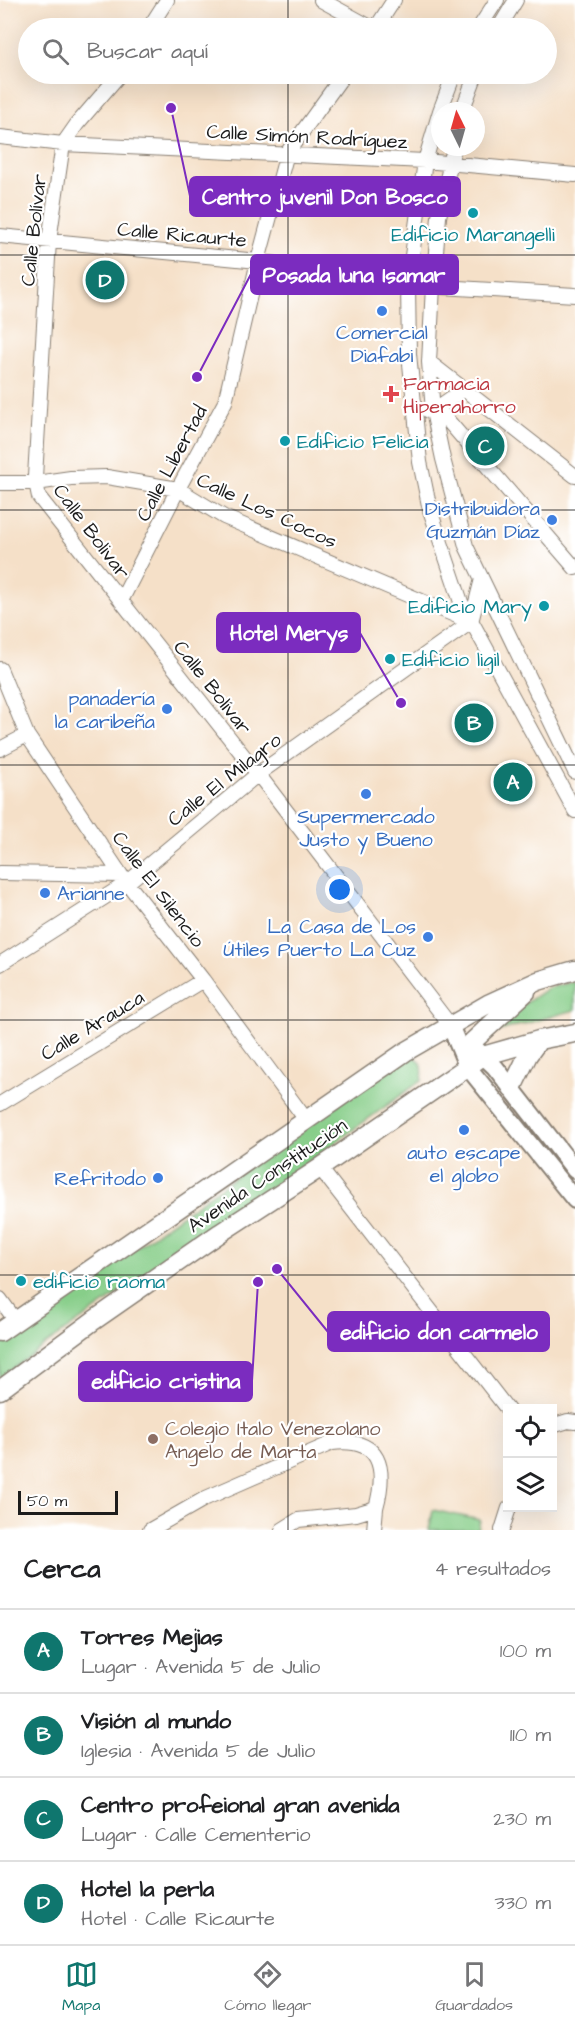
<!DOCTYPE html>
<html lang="es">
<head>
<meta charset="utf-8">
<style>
	body { margin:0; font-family:"Architects Daughter",sans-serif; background:#f6f6f6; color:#202124 }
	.controls { position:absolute; right:18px; bottom:18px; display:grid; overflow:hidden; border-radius:0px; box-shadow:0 6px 24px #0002 }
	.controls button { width:54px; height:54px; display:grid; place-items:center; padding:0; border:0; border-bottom:2px solid #e0e0e0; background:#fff; color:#202124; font:30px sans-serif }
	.compass { position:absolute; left:431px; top:102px; width:54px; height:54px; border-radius:50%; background:#fff; box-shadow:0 6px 24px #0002; rotate:355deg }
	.scale { position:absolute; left:18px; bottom:15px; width:100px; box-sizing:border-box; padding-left:6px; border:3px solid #1c1c1c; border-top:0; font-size:16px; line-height:21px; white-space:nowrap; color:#1c1c1c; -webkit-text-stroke:4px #fff; paint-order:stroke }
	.you { position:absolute; left:340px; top:890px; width:21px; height:21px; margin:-15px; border:4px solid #fff; border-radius:50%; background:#1a73e8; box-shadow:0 0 0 9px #1a73e833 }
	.badge { display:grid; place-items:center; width:39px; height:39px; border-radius:50%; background:#0f766e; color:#fff; font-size:20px; font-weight:700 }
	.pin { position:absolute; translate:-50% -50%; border:3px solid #fff; box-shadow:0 2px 6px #0006 }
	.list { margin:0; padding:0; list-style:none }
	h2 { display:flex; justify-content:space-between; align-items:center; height:78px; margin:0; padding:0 24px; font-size:26px }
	h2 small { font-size:20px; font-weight:400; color:#757577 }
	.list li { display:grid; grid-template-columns:39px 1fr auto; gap:18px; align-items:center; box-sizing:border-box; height:84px; padding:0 24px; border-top:2px solid #e0e0e0 }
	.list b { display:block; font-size:22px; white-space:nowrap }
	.list p { margin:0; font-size:20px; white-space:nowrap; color:#757577 }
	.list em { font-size:20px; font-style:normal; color:#757577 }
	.icon { flex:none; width:33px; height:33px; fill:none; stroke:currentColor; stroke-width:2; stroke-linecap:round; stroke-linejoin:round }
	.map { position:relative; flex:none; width:575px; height:1530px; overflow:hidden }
	.search { position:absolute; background:#fff; box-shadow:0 6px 24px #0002; left:18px; right:18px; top:18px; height:66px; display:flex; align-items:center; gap:15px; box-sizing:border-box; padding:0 21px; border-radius:33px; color:#757577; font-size:22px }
	.sheet { height:414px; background:#fff }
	nav { display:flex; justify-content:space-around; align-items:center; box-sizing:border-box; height:84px; border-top:2px solid #e0e0e0; background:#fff; font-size:16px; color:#757577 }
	nav a { display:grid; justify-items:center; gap:3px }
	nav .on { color:#0f766e }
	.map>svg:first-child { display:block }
	.green { fill:#87ce89; stroke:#527552; stroke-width:1.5 }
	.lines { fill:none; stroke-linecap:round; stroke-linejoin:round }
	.minor-casing { stroke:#887e72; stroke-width:16 }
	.tertiary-casing { stroke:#887e72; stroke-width:20 }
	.secondary-casing { stroke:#887e72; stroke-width:21 }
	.minor { stroke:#fff; stroke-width:14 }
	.tertiary { stroke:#fff; stroke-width:16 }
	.secondary { stroke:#fff; stroke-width:18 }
	.grid { fill:none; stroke:#1c1c1c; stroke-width:1.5; stroke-opacity:0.55 }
	.culture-dot { fill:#0f9aa8; stroke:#fff; stroke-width:2 }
	.shop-dot { fill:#3f7fe0; stroke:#fff; stroke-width:2 }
	.health-dot { fill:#e0444e; stroke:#fff; stroke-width:2 }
	.education-dot { fill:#8d6e63; stroke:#fff; stroke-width:2 }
	.labels { text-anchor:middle; stroke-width:4.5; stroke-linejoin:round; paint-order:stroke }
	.street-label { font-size:20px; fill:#1c1c1c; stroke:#fff }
	.culture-label { font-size:20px; fill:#0d838f; stroke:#fff; text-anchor:start }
	.shop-label { font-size:20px; fill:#366cbe; stroke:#fff; text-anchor:end }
	.health-label { font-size:20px; fill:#be3a42; stroke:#fff; text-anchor:start }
	.education-label { font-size:20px; fill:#785e54; stroke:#fff; text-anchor:start }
	.leader { fill:none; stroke:#7b2cbf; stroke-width:2 }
	.callout-dot { fill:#7b2cbf; stroke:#fff; stroke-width:2 }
	.callout { fill:#7b2cbf; stroke:#7b2cbf; stroke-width:2 }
	.callout-label { font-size:21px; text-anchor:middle; font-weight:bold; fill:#fff }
</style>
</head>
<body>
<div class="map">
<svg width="575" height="1530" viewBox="0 0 575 1530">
	<rect width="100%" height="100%" fill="#fff"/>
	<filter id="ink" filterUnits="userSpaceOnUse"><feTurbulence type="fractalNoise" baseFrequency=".0167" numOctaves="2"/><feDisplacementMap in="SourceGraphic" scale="12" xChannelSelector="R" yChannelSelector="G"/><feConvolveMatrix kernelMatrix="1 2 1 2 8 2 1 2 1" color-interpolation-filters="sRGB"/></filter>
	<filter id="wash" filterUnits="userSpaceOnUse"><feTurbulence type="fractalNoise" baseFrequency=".008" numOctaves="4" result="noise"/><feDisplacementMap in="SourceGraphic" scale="24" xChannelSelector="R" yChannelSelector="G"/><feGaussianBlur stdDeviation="1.35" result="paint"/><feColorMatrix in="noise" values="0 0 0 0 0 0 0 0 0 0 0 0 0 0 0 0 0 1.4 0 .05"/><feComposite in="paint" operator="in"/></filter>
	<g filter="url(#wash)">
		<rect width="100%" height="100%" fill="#f5e0c8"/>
		<path class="green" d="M573,982L575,983V1010L488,1034L505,1017L548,988Z
			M408,1054C422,1059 424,1065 422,1080L314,1158L48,1343L0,1378V1344Z
			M433,1510L480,1520L478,1530H429Z"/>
	</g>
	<g filter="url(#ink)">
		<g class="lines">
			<g class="minor-casing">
				<path id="minor" d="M321,0L372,28
					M149,28L167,0
					M376,28L394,0
					M479,28L497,0
					M499,28L516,0
					M120,74L77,124L63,144L49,241L35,477L39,497L258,774L450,1025
					M440,111L425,161L408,285L409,354L420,462L430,510L461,602L575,811
					M440,111L454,74
					M462,111L476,74
					M0,137L63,144L425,161L575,175
					M454,147L439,217L433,286L429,362L433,411L443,459L466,546L575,772
					M0,236L258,261L408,285L575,295
					M429,362L575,476
					M437,408L575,568
					M428,411H433L464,389
					M0,483H36L71,478L107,477L178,489L224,517L471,622
					M121,601L178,489L225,402L258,261L287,153L344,74
					M471,622L482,579
					M0,669L27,735L121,875L203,980L307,1121
					M0,749L27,735
					M0,873L121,875
					M0,964L127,883L258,774L471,622
					M0,1104L203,980
					M320,1168L508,1410
					M0,1299L16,1321
					M552,1426L568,1421L575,1422
					M150,1530L206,1498L332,1443C381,1437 387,1468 376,1508L356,1514L298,1520L282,1530
					M374,1530L376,1508
					M502,1530L509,1508"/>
			</g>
			<g class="tertiary-casing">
				<path id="tertiary" d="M450,1025L467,1066L575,1200
					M475,1048L495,1067L575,1170"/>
			</g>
			<g class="secondary-casing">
				<path id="secondary" d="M470,1044L526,992
					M512,1088L528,1055L539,1040
					M0,1332L405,1052L488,1004L538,981L575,970
					M0,1390L93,1321L220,1233L320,1168L483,1056L539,1040L575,1033"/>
			</g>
			<use href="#minor" class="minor"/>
			<use href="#tertiary" class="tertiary"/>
			<use href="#secondary" class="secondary"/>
		</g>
	</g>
	<path class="grid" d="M288,0V28M288,74V1530M0,255H575M0,510H575M0,765H575M0,1020H575M0,1275H575"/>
	<g class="culture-dot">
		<circle cx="473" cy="213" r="6"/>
		<circle cx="285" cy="441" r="6"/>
		<circle cx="544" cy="606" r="6"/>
		<circle cx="390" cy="659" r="6"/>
		<circle cx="21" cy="1281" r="6"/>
	</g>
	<g class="shop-dot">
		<circle cx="382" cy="311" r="6"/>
		<circle cx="552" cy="520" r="6"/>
		<circle cx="167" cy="709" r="6"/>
		<circle cx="366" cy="794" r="6"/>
		<circle cx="45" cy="893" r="6"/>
		<circle cx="428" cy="937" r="6"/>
		<circle cx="464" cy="1130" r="6"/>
		<circle cx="158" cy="1178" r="6"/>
	</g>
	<path class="health-dot" d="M388 385h6v6h6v6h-6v6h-6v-6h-6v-6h6z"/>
	<circle class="education-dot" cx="153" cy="1439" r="6"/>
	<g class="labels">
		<g class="street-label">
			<text transform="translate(307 136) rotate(3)" y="7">Calle Simón Rodríguez</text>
			<text transform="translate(33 230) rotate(-84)" y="7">Calle Bolívar</text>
			<text transform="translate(182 234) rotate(5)" y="7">Calle Ricaurte</text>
			<text transform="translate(171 463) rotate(-62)" y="7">Calle Libertad</text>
			<text transform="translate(267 510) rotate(25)" y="7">Calle Los Cocos</text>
			<text transform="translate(92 531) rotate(53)" y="7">Calle Bolivar</text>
			<text transform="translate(213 687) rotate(52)" y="7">Calle Bolívar</text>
			<text transform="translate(224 779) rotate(-38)" y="7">Calle El Milagro</text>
			<text transform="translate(159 889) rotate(53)" y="7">Calle El Silencio</text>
			<text transform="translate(92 1025) rotate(-31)" y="7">Calle Arauca</text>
			<text transform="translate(267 1175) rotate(-34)" y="7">Avenida Constitución</text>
		</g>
		<g class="culture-label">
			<text x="473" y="241" text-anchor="middle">Edificio Marangelli</text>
			<text x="297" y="448">Edificio Felicia</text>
			<text x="532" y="613" text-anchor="end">Edificio Mary</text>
			<text x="402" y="666">Edificio ligil</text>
			<text x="33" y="1288">edificio raoma</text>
		</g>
		<g class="shop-label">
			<text x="382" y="339" text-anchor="middle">Comercial<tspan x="382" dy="23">Diafabi</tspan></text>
			<text x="540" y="515">Distribuidora<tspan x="540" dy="23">Guzmán Díaz</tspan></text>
			<text x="155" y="705">panadería<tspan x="155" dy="23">la caribeña</tspan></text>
			<text x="366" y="823" text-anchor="middle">Supermercado<tspan x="366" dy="23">Justo y Bueno</tspan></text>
			<text x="57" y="900" text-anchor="start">Arianne</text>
			<text x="416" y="933">La Casa de Los<tspan x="416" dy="23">Útiles Puerto La Cuz</tspan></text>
			<text x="464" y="1159" text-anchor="middle">auto escape<tspan x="464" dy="23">el globo</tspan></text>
			<text x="146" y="1185">Refritodo</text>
		</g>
		<g class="health-label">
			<text x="403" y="390">Farmacia<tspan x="403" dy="23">Hiperahorro</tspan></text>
		</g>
		<g class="education-label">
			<text x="165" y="1435">Colegio Italo Venezolano<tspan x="165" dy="23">Angelo de Marta</tspan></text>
		</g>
	</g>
	<path class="leader" d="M171 108L190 196M197 377L251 274M401 703L360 633M277 1269L328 1332M258 1282L252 1381"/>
	<g class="callout-dot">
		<circle cx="171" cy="108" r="6"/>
		<circle cx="197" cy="377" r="6"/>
		<circle cx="401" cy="703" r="6"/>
		<circle cx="277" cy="1269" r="6"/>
		<circle cx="258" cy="1282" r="6"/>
	</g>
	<g class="callout">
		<rect x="190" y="177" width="270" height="39" rx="6"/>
		<rect x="251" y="255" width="207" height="39" rx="6"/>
		<rect x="217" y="613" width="143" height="39" rx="6"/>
		<rect x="328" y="1312" width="221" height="39" rx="6"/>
		<rect x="79" y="1362" width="173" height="39" rx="6"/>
	</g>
	<g class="callout-label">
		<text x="325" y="204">Centro juvenil Don Bosco</text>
		<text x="354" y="282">Posada luna Isamar</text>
		<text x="289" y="640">Hotel Merys</text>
		<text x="439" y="1339">edificio don carmelo</text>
		<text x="166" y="1388">edificio cristina</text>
	</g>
</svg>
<div class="controls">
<button><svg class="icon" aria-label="locate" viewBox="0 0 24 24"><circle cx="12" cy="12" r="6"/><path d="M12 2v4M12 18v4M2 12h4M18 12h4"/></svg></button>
<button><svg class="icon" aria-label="layers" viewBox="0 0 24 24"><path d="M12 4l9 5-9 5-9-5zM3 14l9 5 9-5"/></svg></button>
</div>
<svg class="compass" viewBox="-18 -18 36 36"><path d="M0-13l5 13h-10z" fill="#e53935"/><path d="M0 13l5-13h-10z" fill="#757577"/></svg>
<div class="scale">50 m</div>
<div class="you"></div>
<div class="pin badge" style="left:513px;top:782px">A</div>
<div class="pin badge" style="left:474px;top:723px">B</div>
<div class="pin badge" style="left:485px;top:446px">C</div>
<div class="pin badge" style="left:105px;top:280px">D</div>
<div class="search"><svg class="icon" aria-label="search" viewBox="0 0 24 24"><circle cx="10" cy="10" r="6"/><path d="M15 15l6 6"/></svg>Buscar aquí</div>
</div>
<section class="sheet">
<h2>Cerca<small>4 resultados</small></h2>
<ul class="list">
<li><span class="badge">A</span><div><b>Torres Mejias</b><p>Lugar · Avenida 5 de Julio</p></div><em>100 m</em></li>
<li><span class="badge">B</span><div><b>Visión al mundo</b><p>Iglesia · Avenida 5 de Julio</p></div><em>110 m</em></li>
<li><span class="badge">C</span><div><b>Centro profeional gran avenida</b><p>Lugar · Calle Cementerio</p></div><em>230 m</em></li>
<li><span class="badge">D</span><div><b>Hotel la perla</b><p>Hotel · Calle Ricaurte</p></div><em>330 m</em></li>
</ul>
</section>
<nav>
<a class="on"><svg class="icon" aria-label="map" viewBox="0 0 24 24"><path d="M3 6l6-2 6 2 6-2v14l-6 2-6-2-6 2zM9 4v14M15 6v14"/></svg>Mapa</a>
<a><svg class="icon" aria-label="directions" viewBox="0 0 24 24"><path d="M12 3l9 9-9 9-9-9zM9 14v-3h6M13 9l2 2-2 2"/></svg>Cómo llegar</a>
<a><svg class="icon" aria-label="saved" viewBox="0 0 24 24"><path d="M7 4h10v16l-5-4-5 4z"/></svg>Guardados</a>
</nav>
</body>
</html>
